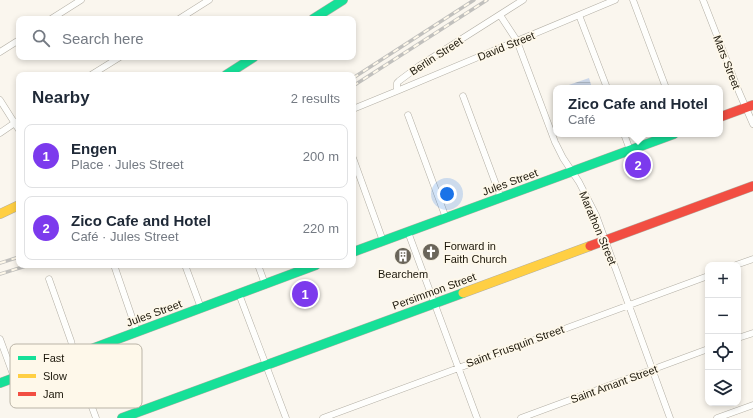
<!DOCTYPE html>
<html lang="en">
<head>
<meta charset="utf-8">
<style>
	body { margin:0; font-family:Arial,sans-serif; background:#f2f2f3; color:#1f2937 }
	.controls { position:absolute; right:12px; bottom:12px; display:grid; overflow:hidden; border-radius:8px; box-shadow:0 2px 6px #0003 }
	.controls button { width:36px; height:36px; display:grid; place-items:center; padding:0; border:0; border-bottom:1px solid #e0e1e3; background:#fff; color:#1f2937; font:20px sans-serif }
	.you { position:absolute; left:447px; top:194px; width:14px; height:14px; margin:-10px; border:3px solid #fff; border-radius:50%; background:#1a73e8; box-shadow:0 0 0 6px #1a73e833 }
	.badge { display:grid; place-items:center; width:26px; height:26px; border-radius:50%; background:#7c3aed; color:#fff; font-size:13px; font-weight:700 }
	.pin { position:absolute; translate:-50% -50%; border:2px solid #fff; box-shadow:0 1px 4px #0006 }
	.popup { position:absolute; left:553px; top:85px; width:170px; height:52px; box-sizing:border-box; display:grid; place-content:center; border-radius:8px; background:#fff; filter:drop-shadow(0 1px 3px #0005); font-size:13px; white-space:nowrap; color:#747a83 }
	.popup b { font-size:15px; color:#1f2937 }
	.popup::after { content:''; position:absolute; left:50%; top:100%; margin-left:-8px; border:8px solid transparent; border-top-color:#fff }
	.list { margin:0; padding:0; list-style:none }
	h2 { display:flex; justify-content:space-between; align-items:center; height:52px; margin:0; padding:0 16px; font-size:17px }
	h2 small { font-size:13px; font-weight:400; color:#747a83 }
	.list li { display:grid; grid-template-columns:26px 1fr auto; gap:12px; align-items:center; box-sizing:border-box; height:64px; margin:0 8px 8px; padding:0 8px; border:1px solid #e0e1e3; border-radius:8px }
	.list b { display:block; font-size:15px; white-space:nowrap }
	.list p { margin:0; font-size:13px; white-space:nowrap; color:#747a83 }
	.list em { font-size:13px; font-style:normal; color:#747a83 }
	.icon { flex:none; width:22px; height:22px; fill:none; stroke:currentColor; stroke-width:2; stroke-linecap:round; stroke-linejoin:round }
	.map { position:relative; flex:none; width:753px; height:418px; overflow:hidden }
	.search { position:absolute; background:#fff; box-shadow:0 2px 6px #0003; left:16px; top:16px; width:340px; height:44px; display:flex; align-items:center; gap:10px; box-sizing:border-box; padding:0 14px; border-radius:8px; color:#747a83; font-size:15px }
	.panel { position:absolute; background:#fff; box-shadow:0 2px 6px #0003; left:16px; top:72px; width:340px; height:196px; border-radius:8px }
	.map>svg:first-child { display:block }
	.water { fill:url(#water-rules) }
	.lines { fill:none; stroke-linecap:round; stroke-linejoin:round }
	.street-casing { stroke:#b3afa5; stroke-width:7 }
	.fast-casing { stroke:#b3afa5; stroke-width:10 }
	.slow-casing { stroke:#b3afa5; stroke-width:10 }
	.jam-casing { stroke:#b3afa5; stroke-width:10 }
	.street { stroke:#fefefc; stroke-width:6 }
	.fast { stroke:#16e098; stroke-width:9 }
	.slow { stroke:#ffcf43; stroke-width:9 }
	.jam { stroke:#f24e42; stroke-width:9 }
	.rail-casing { stroke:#c1c0bd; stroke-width:3.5 }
	.rail { stroke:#fef8ea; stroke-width:2; stroke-dasharray:6; stroke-linecap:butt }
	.labels { text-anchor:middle; stroke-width:3.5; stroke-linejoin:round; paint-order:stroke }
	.street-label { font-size:11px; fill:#1c170a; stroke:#fef8ea }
	.poi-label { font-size:11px; fill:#1c170a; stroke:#fef8ea; text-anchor:start }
	.key { fill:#fef8ea; stroke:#bab4a7; stroke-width:1 }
	.key-label { font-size:11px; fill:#1c170a }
</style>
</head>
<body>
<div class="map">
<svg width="753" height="418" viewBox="0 0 753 418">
	<defs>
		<pattern id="water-rules" width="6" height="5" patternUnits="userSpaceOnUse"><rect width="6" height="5" fill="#cdd8e9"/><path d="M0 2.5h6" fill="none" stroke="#afb9c6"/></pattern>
	</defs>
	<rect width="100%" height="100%" fill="#faf6ee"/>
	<path class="water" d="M589,78L592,88H563V87Z"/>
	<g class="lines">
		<g class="street-casing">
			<path id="street" d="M633,0L666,88
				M703,0L739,92L753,124
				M500,15L517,41L555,142L563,158L579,182L596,215L670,418
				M579,15L607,88
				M51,19L81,0
				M179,19L209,0
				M0,52L19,40
				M91,75L120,57
				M397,91L615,0
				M463,96L501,198
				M0,100L19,130
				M353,109L397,91V83L399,81L419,66L523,0
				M408,115L446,218
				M0,133L19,120
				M624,134L630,150
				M353,158L383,241
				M408,232L477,418
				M114,265L137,332
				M185,265L201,308
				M258,265L265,284
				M736,265L753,259
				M49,279L71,341L79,372L96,418
				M239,294L286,418
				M738,338L753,333
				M0,339L14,377
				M323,418L708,276
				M521,418L708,349
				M717,418L753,405"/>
		</g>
		<g class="fast-casing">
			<path id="fast" d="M313,19L343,0
				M226,75L254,57
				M353,252L674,134
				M0,383L316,265
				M122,418L463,293"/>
		</g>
		<g class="slow-casing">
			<path id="slow" d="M0,214L19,205
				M463,293L590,246"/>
		</g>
		<g class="jam-casing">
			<path id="jam" d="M720,117L753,105
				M590,246L753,186"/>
		</g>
		<use href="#street" class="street"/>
		<use href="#fast" class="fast"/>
		<use href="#slow" class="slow"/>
		<use href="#jam" class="jam"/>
		<g class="rail-casing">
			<path id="rail" d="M353,78L474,0
				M353,86L487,0
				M0,263L19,257
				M0,274L29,265"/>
		</g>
		<use href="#rail" class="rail"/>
	</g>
	<defs>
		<g id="church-disc" transform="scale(0.9)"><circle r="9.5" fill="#6a655a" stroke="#fef8ea"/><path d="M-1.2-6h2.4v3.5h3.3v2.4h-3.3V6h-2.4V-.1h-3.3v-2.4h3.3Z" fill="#fff"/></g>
		<g id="building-disc" transform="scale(0.9)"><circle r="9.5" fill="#6a655a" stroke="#fef8ea"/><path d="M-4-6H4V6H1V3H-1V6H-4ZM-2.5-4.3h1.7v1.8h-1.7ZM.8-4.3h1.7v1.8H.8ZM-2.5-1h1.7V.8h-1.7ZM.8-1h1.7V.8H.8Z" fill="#fff"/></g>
	</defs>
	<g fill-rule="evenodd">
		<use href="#church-disc" x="431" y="252"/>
		<use href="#building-disc" x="403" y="256"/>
	</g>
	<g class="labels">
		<g class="street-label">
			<text transform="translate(506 46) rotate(-22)" y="4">David Street</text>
			<text transform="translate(436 56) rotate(-33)" y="4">Berlin Street</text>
			<text transform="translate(727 62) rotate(69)" y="4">Mars Street</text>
			<text transform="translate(510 182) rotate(-20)" y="4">Jules Street</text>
			<text transform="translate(598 228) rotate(67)" y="4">Marathon Street</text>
			<text transform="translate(434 291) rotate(-20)" y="4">Persimmon Street</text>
			<text transform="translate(154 313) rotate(-20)" y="4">Jules Street</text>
			<text transform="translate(515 346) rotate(-20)" y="4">Saint Frusquin Street</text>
			<text transform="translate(614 384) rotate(-20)" y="4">Saint Amant Street</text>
		</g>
		<g class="poi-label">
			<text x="444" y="250">Forward in<tspan x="444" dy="13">Faith Church</tspan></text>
			<text x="403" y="278" text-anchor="middle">Bearchem</text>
		</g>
	</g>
	<rect x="10" y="344" width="132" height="64" rx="6" class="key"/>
	<rect x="18" y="356" width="18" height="4" fill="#16e098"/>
	<rect x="18" y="374" width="18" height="4" fill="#ffcf43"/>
	<rect x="18" y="392" width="18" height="4" fill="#f24e42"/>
	<g class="key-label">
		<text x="43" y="362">Fast</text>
		<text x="43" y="380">Slow</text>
		<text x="43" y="398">Jam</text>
	</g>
</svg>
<div class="controls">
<button>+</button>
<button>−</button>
<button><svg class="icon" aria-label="locate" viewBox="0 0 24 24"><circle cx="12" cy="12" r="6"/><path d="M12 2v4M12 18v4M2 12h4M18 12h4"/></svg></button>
<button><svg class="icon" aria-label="layers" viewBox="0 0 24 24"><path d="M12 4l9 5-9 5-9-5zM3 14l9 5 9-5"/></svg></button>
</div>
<div class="you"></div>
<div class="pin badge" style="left:305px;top:294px">1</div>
<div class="pin badge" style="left:638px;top:165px">2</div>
<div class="popup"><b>Zico Cafe and Hotel</b>Café</div>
<div class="search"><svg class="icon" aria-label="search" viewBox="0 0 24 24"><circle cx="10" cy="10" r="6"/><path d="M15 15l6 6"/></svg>Search here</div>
<section class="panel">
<h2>Nearby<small>2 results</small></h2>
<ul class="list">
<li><span class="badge">1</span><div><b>Engen</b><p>Place · Jules Street</p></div><em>200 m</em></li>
<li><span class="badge">2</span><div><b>Zico Cafe and Hotel</b><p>Café · Jules Street</p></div><em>220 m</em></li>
</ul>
</section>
</div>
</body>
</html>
